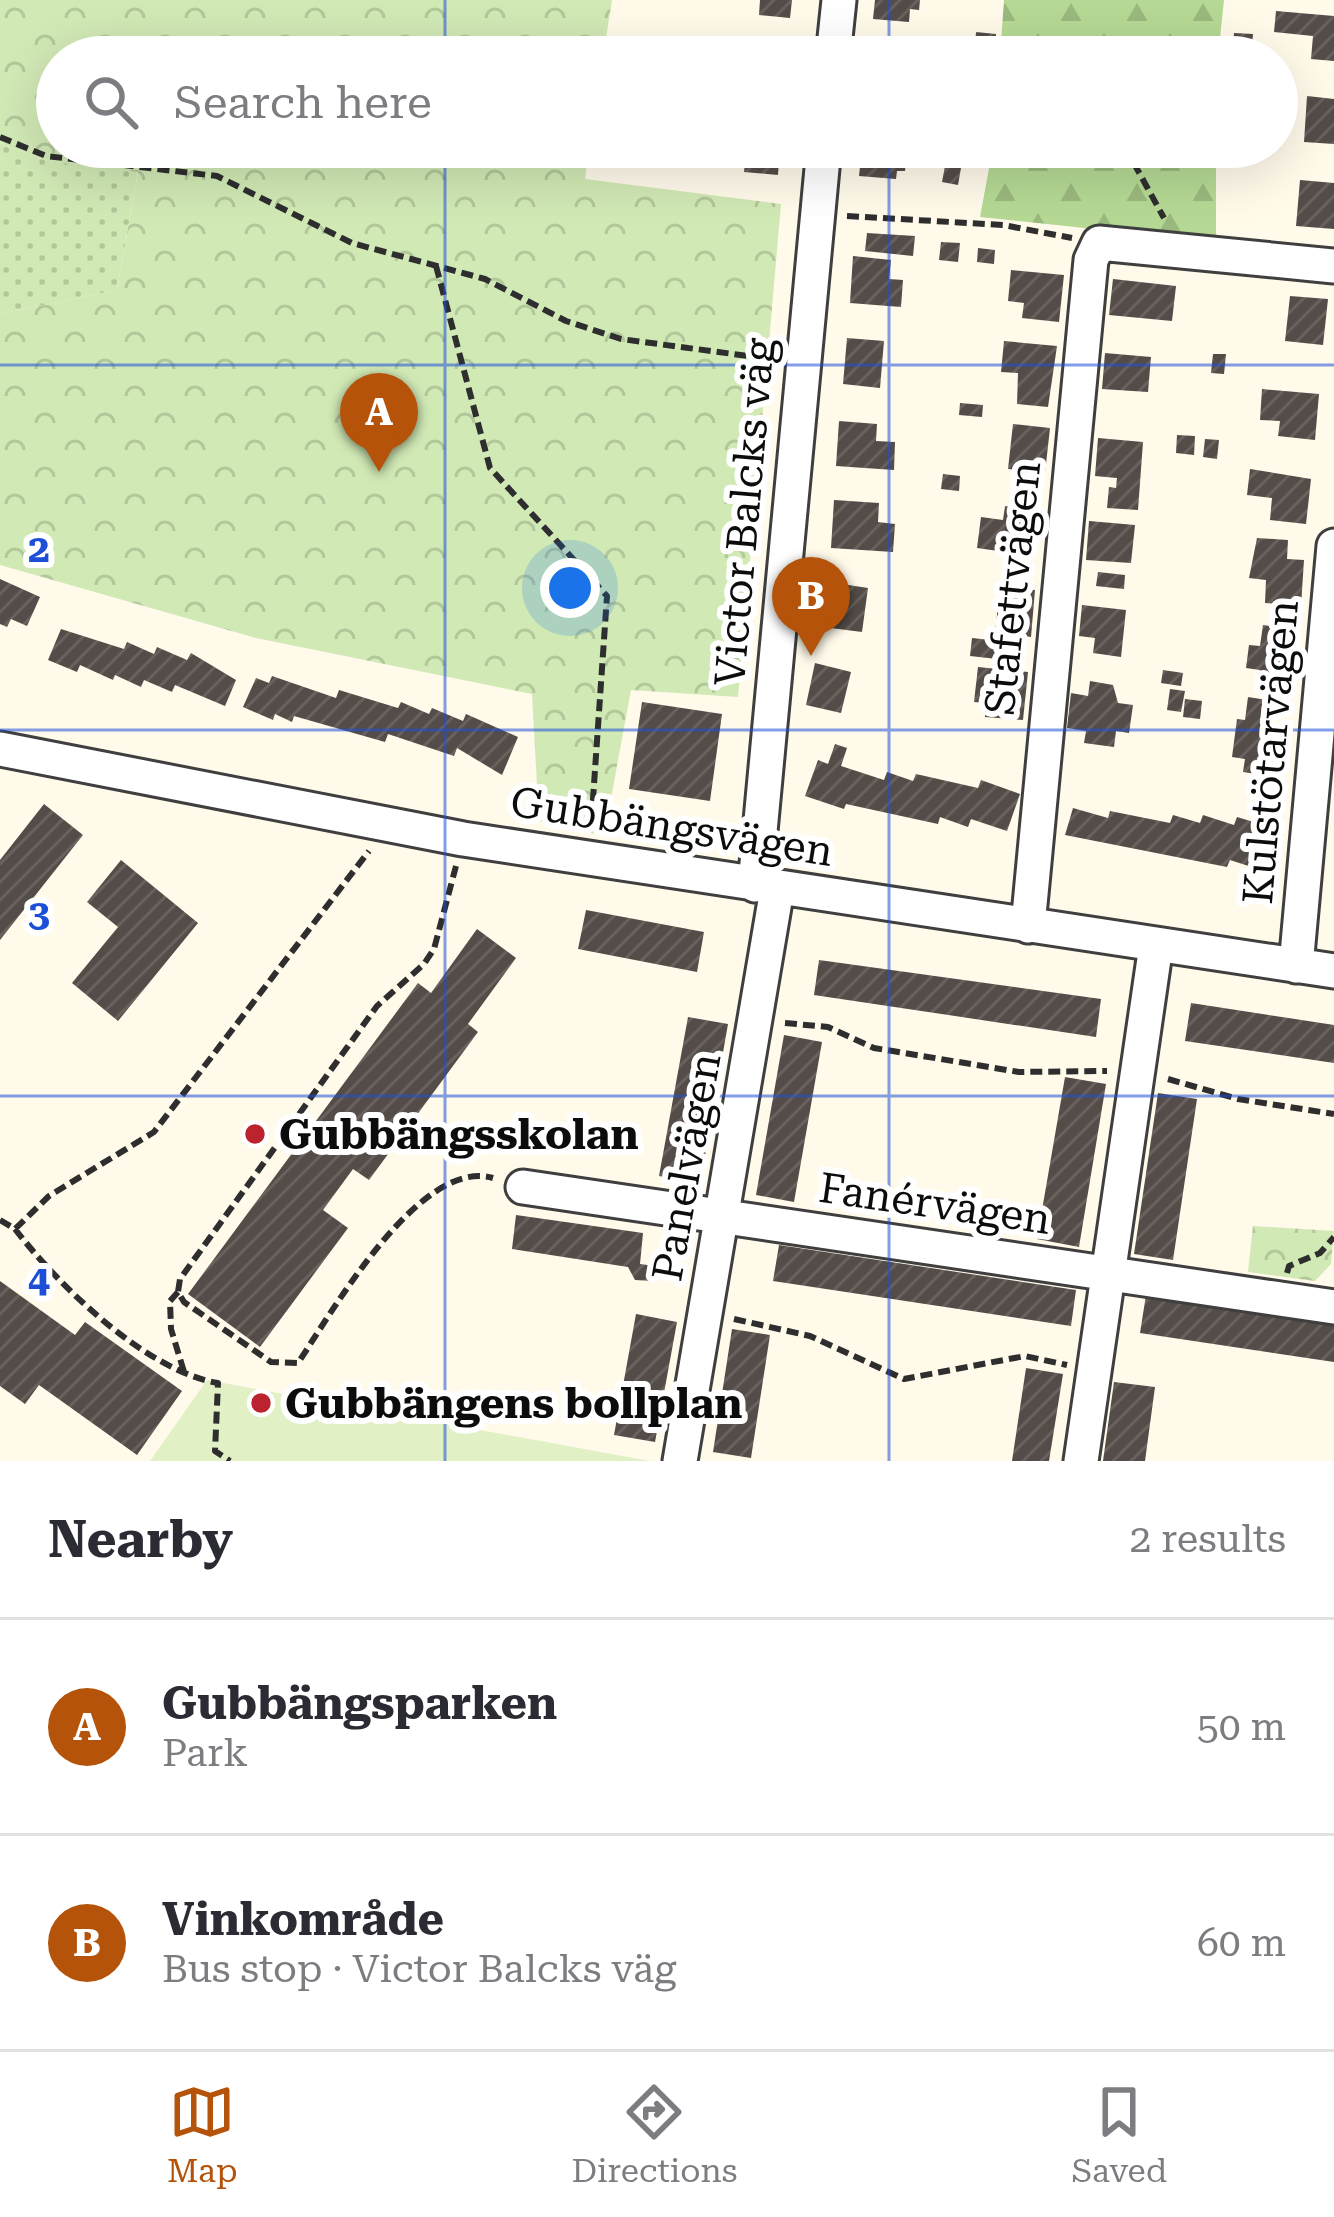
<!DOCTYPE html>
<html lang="en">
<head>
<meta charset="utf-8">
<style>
	body { margin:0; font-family:"Roboto Serif",serif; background:#f7f7f7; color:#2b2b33 }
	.you { position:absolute; left:570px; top:588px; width:42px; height:42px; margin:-30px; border:9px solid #fff; border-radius:50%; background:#1a73e8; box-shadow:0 0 0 18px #1a73e833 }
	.badge { display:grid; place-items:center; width:78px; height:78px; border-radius:50%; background:#b45309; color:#fff; font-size:39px; font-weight:700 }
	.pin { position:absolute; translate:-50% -99px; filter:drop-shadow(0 3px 6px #0008) }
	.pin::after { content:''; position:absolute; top:63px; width:42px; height:36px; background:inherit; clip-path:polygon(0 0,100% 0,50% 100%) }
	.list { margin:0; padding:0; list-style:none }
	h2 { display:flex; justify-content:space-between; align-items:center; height:156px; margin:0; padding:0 48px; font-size:51px }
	h2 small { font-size:39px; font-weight:400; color:#7c7c81 }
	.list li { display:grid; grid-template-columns:78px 1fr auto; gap:36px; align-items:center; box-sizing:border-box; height:216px; padding:0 48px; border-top:3px solid #e1e1e2 }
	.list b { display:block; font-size:45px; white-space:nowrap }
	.list p { margin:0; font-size:39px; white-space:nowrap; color:#7c7c81 }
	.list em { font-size:39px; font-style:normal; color:#7c7c81 }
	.icon { flex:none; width:66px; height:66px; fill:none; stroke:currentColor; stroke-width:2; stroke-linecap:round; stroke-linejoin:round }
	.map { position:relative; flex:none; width:1334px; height:1461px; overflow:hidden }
	.search { position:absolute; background:#fff; box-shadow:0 12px 48px #0002; left:36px; right:36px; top:36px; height:132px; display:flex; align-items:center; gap:30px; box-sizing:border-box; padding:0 42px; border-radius:66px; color:#7c7c81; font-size:45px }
	.sheet { height:588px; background:#fff }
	nav { display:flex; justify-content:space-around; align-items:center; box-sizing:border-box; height:168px; border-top:3px solid #e1e1e2; background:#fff; font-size:33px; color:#7c7c81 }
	nav a { display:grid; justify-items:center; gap:6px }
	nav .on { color:#b45309 }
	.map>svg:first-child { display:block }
	.grass { fill:url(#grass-dots) }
	.forest { fill:url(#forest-firs) }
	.park { fill:url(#park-crowns) }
	.pitch { fill:#e2f0c6 }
	.building { fill:url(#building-hatch) }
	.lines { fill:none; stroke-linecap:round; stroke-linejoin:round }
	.minor-casing { stroke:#3f3f3f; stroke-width:39 }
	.path { stroke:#2e2e2e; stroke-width:6; stroke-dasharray:12 6; stroke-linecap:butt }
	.minor { stroke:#fff; stroke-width:33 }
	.grid { fill:none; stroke:#1d4ed8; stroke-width:3; stroke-opacity:0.55 }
	.poi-dot { fill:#bb242e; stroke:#fff; stroke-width:4.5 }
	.labels { text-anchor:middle; stroke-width:12; stroke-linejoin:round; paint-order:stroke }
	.street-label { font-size:42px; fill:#0c0c0c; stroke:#fff }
	.poi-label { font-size:42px; font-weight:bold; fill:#0c0c0c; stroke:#fff; text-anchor:start }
	.grid-label { font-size:39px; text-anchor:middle; font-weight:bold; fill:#1d4ed8; stroke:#fff; stroke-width:12; stroke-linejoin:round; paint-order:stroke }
</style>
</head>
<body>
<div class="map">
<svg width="1334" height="1461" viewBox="0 0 1334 1461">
	<defs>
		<pattern id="grass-dots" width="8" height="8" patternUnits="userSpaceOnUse" patternTransform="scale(3)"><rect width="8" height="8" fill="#d1e9b5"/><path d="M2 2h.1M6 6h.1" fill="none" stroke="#b2c79a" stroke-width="1.8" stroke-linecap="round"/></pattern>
		<pattern id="forest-firs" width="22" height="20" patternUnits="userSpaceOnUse" patternTransform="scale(3)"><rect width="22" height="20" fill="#b5d994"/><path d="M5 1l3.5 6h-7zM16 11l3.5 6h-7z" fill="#9ab97e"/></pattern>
		<pattern id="park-crowns" width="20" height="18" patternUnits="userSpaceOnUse" patternTransform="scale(3)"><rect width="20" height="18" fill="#d1e9b5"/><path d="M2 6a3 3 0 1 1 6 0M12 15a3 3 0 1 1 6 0" fill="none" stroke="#b2c79a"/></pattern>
		<pattern id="building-hatch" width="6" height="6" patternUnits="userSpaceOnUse" patternTransform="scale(3)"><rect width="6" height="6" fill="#544c48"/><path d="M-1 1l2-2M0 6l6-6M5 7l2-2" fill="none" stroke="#68615e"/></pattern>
	</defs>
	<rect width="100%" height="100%" fill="#fffaea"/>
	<path class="grass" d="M0,143L47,161L138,171L117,290L0,314Z"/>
	<path class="forest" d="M1004,0H1224L1218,57H1000Z
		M993,147H1216V242L980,217Z"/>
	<path class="park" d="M0,0H612L603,57H57V147H589L585,179L781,204L738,697L631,690L604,836L539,821L532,694L256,638L0,565V314L117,290L138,172L47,161L0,143Z
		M1253,1226L1334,1231L1331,1264L1315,1281L1248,1272Z"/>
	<path class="pitch" d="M207,1380L650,1461H150Z"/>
	<path class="building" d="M760,0H792L790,18L759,15Z
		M875,0H920L919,10L910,9L909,22L873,19Z
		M1276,11L1334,16V61L1311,59L1313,36L1274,32Z
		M976,32L996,34L995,48L975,45Z
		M1234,33L1253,34L1251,57L1232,56Z
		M1307,96L1334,99V144L1304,142Z
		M747,147H780L778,175L744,172Z
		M862,147H898L897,153L907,154L905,171H897L896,179L859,176Z
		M945,166L961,168L958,185L942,182Z
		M1300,180L1334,183V229L1296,226Z
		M867,233L915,236L913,256L865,251Z
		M941,242L960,243L958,262L939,260Z
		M978,248L995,250L994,264L977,262Z
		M853,256L891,260L889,279L903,280L901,307L850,303Z
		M1011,270L1064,275L1059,322L1022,318L1024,303L1008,301Z
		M1113,279L1176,286L1172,321L1109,315Z
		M1290,296L1328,299L1323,345L1285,341Z
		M847,338L884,341L880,388L843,384Z
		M1004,341L1057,346L1048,407L1017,404L1018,373L1001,372Z
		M1105,353L1151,357L1148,392L1102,389Z
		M1213,354H1226L1224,374L1211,373Z
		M1262,389L1319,394L1315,440L1278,436L1280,421L1260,420Z
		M960,403L983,405L982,417L959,415Z
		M839,421L877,424L876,441L895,442L894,470L836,466Z
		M1013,424L1050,428L1045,473L1008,469Z
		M1177,435L1195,436L1194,455L1176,453Z
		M1098,438L1143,442L1138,510L1107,508L1109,487L1116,488L1117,478L1095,476Z
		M1205,439L1219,440L1217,459L1203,457Z
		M1250,469L1311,479L1306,524L1270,520L1272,498L1247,495Z
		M943,474L960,476L959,491L941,489Z
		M834,500L879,503L878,522L895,524L893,552L831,548Z
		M1005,506L1041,510L1035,556L977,548L981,517L1003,520Z
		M1089,521L1135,525L1131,563L1086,560Z
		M1257,538L1288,540L1287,559L1304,560L1301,606L1265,603L1266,580L1249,578Z
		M1098,572L1125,575L1124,589L1096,586Z
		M0,579L40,597L27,626L11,619L7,627L0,624Z
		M829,582L868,588L862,632L823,627Z
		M1000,587L1035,590L1031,637L995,633Z
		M1082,605L1126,610L1121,657L1093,653L1095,638L1079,636Z
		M1263,625L1299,630L1291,690L1258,685L1260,670L1246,668L1249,645L1260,646Z
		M61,629L124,649L127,642L154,654L157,647L187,660L191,653L236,680L225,706L175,685L172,692L144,680L141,687L115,675L113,680L80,665L77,672L48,660Z
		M972,638L1000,641L997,659L970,656Z
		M815,663L851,672L841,713L806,705Z
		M978,667L1028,672L1023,720L985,717L986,703L974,702Z
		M1163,670L1183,673L1181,686L1161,683Z
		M272,676L336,698L339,690L398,708L401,702L429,714L432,708L463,721L466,714L518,737L502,775L457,748L454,756L388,734L385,742L294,716L292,722L275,714L273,720L243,707L256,678L269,683Z
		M1090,681L1113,685L1118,703L1133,705L1129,733L1116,731L1114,747L1084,743L1086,731L1067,728L1071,693L1088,696Z
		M1170,689L1185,691L1181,712L1167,710Z
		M1248,697L1273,701L1270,725L1290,728L1283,778L1243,772L1245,759L1232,757L1237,719L1245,720Z
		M1185,699L1202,701L1200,719L1183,717Z
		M642,702L722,714L710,801L629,789Z
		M835,744L847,748L841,766L884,780L887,772L913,781L916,774L978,788L981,780L1020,794L1007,831L971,819L968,827L940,817L938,824L846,804L844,809L805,796L818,760L828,764Z
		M44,804L83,835L0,940V860Z
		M1073,808L1108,818L1110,811L1170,823L1173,815L1200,823L1203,815L1234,825L1237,817L1277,829L1264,871L1230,860L1227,867L1065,835Z
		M121,860L198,923L118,1021L72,983L118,927L87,902Z
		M586,910L704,932L697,972L578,949Z
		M477,929L516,958L468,1024L478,1032L369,1180L353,1169L323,1210L348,1228L260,1347L188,1294L418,983L431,993Z
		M819,960L1101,999L1096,1037L814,995Z
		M1191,1003L1334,1025V1063L1185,1041Z
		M688,1017L728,1024L700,1184L659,1176Z
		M784,1035L822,1042L794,1202L756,1195Z
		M1065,1077L1106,1084L1079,1247L1037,1239Z
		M1158,1093L1197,1099L1173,1260L1134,1254Z
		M516,1215L643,1233L640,1264L655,1266L654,1281L635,1280L628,1267L512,1249Z
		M779,1245L1076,1290L1071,1326L773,1281Z
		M0,1281L75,1335L85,1322L182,1391L137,1455L39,1385L25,1404L0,1386Z
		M1146,1295L1334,1323V1362L1140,1333Z
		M636,1314L677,1322L655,1442L614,1435Z
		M732,1329L770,1335L751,1458L713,1452Z
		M1026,1368L1063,1374L1049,1461H1012Z
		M1114,1382L1155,1387L1145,1461H1103Z"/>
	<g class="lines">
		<g class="minor-casing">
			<path id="minor" d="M833,57L839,0
				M0,749L463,839L1334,971
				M755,885L824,147
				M1028,926L1091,260L1099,243L1334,266
				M1296,966L1334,546
				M523,1187L1334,1307
				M680,1461L777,889
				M1081,1461L1156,945"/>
		</g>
		<path class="path" d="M0,137L46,156L217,176L352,243L485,279L566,321L621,339L778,360
			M1125,147L1164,218
			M847,216L1003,225L1072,238
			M436,266L490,468L607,596L591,828
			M456,866L434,949L424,964L377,1006L180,1279L178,1292L184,1302L271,1362L298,1363C332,1312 420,1157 493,1178
			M785,1023L828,1027L874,1048L1019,1072L1107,1071
			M1168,1079L1238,1099L1334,1114
			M0,1220L15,1229L49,1196L154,1132L369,851
			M15,1229C59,1286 146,1371 218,1383L215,1451L230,1461
			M1287,1273L1289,1266L1320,1253L1334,1237
			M178,1292L170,1301L171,1329L185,1375
			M734,1319L810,1336L904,1379L1025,1356L1067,1365"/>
		<use href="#minor" class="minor"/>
	</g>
	<path class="grid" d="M445,0V57M889,0V57M445,147V1461M889,147V1461M0,365H1334M0,730H1334M0,1096H1334"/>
	<g class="poi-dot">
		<circle cx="255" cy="1134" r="12"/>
		<circle cx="261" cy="1403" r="12"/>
	</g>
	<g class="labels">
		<g class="street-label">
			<text transform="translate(744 512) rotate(-85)" y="15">Victor Balcks väg</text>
			<text transform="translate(1012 588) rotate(-84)" y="15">Stafettvägen</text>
			<text transform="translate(1270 752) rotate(-85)" y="15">Kulstötarvägen</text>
			<text transform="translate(672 826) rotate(9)" y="15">Gubbängsvägen</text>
			<text transform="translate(686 1167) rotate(-80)" y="15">Panelvägen</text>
			<text transform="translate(935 1203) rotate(8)" y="15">Fanérvägen</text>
		</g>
		<g class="poi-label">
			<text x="279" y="1149">Gubbängsskolan</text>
			<text x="285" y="1418">Gubbängens bollplan</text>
		</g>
	</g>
	<g class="grid-label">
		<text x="39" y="562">2</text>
		<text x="39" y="927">3</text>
		<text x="39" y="1292">4</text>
	</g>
</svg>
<div class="you"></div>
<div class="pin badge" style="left:379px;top:472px">A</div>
<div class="pin badge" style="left:811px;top:656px">B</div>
<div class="search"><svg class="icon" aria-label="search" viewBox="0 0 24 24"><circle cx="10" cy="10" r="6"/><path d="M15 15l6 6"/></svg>Search here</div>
</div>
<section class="sheet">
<h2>Nearby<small>2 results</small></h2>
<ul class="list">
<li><span class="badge">A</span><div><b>Gubbängsparken</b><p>Park</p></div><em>50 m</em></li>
<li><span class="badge">B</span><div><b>Vinkområde</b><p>Bus stop · Victor Balcks väg</p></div><em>60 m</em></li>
</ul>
</section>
<nav>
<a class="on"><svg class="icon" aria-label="map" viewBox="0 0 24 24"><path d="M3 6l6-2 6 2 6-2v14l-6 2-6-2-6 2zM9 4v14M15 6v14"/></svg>Map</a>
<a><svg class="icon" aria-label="directions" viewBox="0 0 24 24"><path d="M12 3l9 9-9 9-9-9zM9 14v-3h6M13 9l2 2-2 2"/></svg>Directions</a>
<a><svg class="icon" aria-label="saved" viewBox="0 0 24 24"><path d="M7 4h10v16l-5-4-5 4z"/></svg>Saved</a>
</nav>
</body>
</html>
